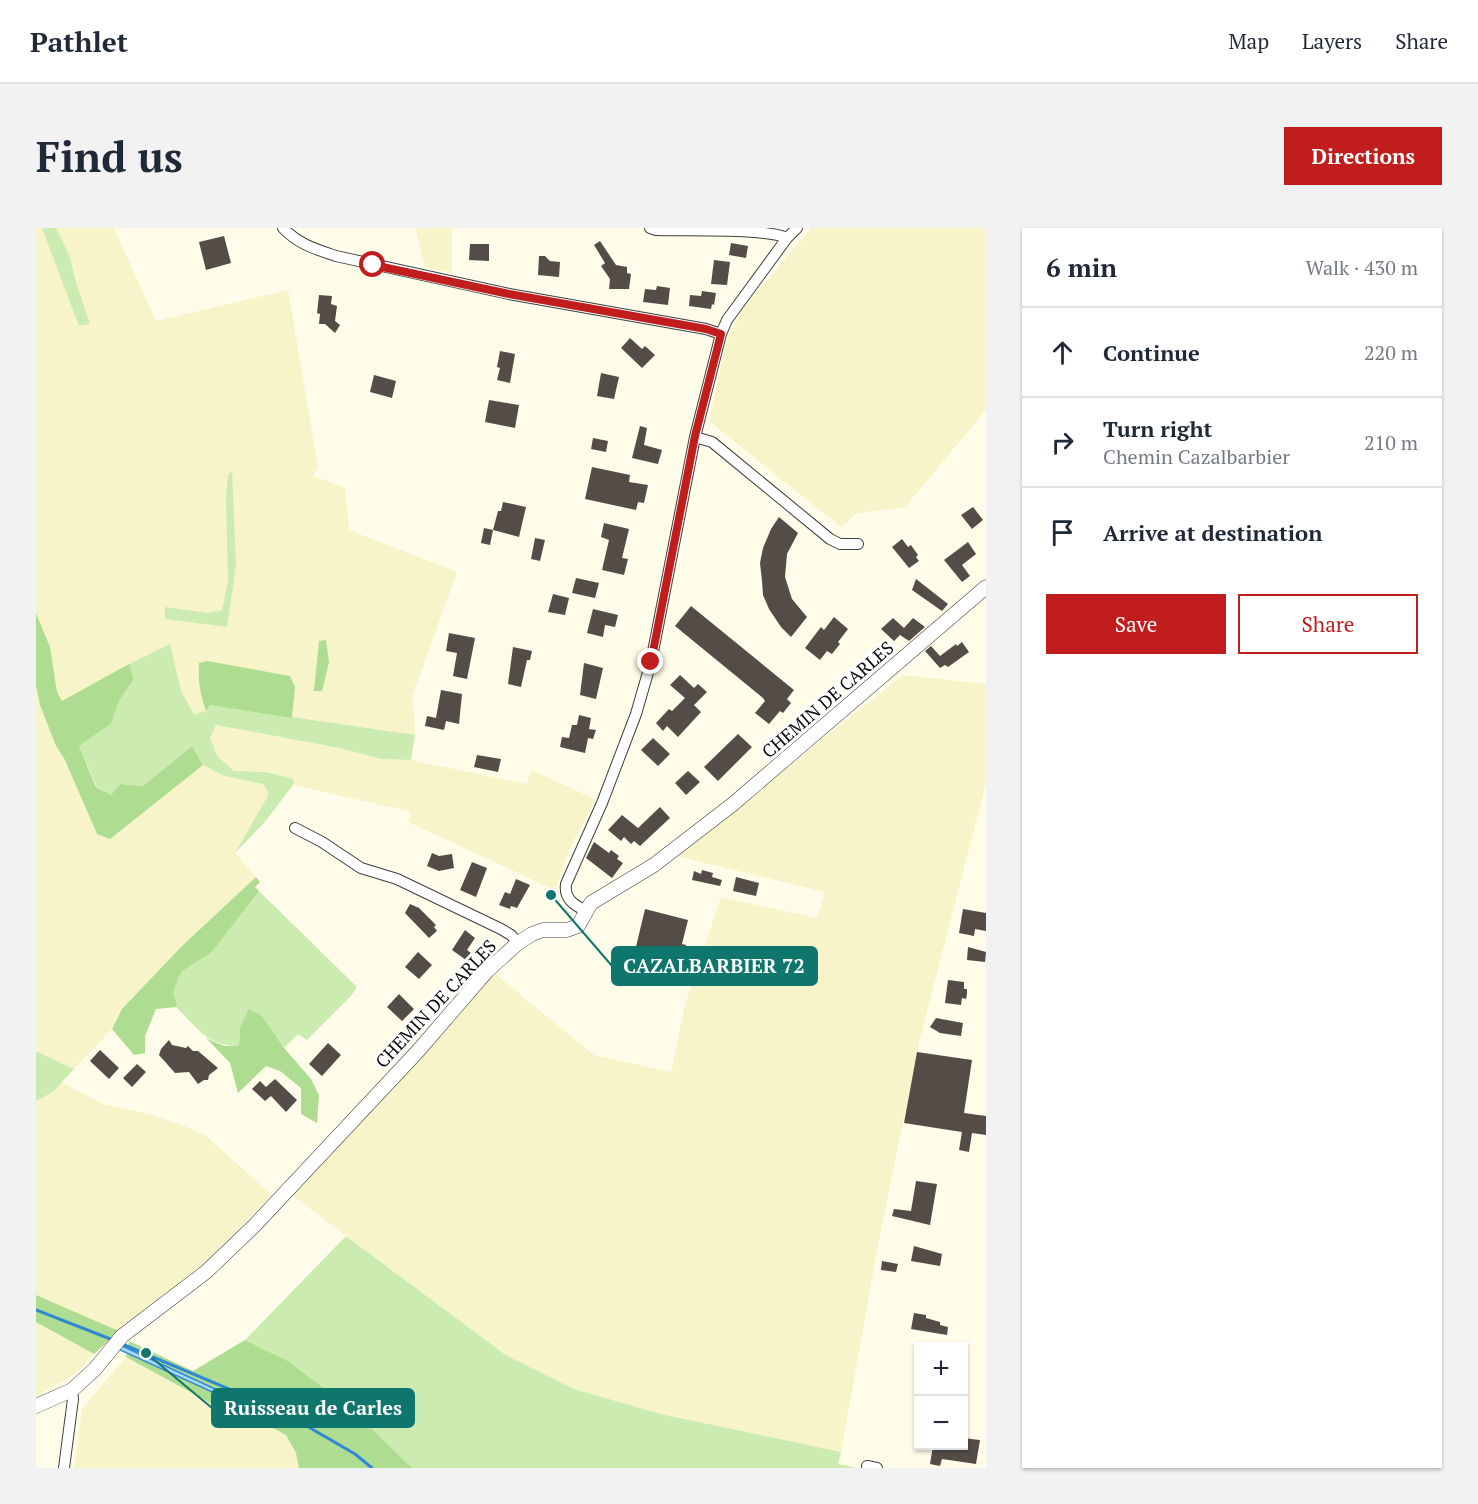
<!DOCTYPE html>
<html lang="en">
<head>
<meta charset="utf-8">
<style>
	body { margin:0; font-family:"PT Serif",serif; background:#f2f2f3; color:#1f2937 }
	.controls { position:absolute; right:18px; bottom:18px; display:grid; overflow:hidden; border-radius:0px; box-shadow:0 2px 4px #0004 }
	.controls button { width:54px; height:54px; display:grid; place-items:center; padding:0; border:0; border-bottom:2px solid #e0e1e3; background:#fff; color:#1f2937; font:30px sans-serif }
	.stop { position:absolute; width:18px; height:18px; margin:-14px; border:4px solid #c11d1d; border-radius:50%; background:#fff }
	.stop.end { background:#c11d1d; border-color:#fff; box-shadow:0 2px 6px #0008 }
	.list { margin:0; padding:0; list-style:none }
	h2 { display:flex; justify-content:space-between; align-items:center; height:78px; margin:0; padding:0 24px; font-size:26px }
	h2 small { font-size:20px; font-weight:400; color:#747a83 }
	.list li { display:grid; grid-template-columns:39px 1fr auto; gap:18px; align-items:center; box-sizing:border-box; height:90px; padding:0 24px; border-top:2px solid #e0e1e3 }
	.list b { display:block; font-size:22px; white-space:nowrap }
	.list p { margin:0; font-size:20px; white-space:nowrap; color:#747a83 }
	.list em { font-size:20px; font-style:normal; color:#747a83 }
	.actions { display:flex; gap:12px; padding:18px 24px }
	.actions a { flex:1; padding:14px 0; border:2px solid #c11d1d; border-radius:0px; text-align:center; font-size:21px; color:#c11d1d }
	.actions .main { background:#c11d1d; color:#fff }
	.icon { flex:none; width:33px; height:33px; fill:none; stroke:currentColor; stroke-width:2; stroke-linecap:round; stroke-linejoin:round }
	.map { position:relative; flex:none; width:950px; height:1240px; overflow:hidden; border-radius:0px }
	header { display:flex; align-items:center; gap:36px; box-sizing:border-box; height:84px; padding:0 30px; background:#fff; border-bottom:2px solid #e0e1e3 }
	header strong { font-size:28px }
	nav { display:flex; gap:33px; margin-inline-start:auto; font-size:21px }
	.intro { display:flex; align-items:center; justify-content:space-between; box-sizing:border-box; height:144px; padding:0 36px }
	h1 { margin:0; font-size:42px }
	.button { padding:15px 27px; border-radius:0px; background:#c11d1d; color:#fff; font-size:21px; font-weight:700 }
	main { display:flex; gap:36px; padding:0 36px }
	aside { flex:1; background:#fff; border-radius:0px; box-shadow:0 2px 4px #0004 }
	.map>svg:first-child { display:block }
	.farmland { fill:#f6f4c8; fill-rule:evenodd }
	.green { fill:#ccebb1 }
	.forest { fill:#aedc90 }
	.water { fill:#abd8f9; stroke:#2e89d4; stroke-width:1.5 }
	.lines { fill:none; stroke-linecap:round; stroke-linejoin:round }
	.stream { stroke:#2e89d4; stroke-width:3 }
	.building { fill:#544d47 }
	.minor-casing { stroke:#3e3e3e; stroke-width:12 }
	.tertiary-casing { stroke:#3e3e3e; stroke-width:15 }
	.minor { stroke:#fff; stroke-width:10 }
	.tertiary { stroke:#fff; stroke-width:14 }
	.route { stroke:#c11d1d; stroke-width:8 }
	.labels { text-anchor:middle; stroke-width:6; stroke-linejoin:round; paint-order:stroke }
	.street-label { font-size:18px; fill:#0b0b0b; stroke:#fff }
	.leader { fill:none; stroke:#0f766e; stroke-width:2 }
	.callout-dot { fill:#0f766e; stroke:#fff; stroke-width:2 }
	.callout { fill:#0f766e; stroke:#0f766e; stroke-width:2 }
	.callout-label { font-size:20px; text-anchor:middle; font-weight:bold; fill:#fff }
</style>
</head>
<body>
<header>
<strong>Pathlet</strong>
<nav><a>Map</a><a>Layers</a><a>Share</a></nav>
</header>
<div class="intro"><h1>Find us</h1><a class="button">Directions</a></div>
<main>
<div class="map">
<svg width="950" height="1240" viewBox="0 0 950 1240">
	<rect width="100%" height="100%" fill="#fffce9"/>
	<path class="farmland" d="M0,0H6L44,98L40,54L34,29L20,0H78L120,93L252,62L282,239L277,248L309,260L313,302L421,344L377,466L379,507L256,490L259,459L165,471L170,483L158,486L145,463L134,417L93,436L27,474L21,464L14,419L0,385ZM196,244V281L191,398L129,379L174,385L186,382L192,353L190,272Z
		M379,0H416V45L389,39Z
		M775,0H950V182L869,279L819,286L806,300L673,193L690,114L706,82Z
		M867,447L950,456V555L884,811L844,1006L805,1224L625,1186L538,1161L471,1128L257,968L458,745L558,827L635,844L649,777L685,669L781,690L789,664L641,628Z
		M0,458L4,477L20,518L29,532L61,606L74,610L167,537L188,548L227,556L234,565L199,625L220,649L146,718L86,781L76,801L38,841L0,823Z
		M180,497L303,520L345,531L375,532L491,556L495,542L559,571L533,622L519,662L372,594L376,584L257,557L258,551L229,544L198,543L182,530L174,510Z
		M25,854L67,876L117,887L148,898L170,908L236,967L173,1031L83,1103L0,1067V873L17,864Z
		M0,1094L58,1126L39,1146L0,1168Z
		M90,1129L167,1171L194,1188L239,1201L250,1207L260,1225L263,1240H38L46,1181Z"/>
	<path class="green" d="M6,0H20L34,29L40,54L54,96L43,98Z
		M196,243L200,337L191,399L129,391V379L173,385L186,382L192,353L190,272L192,247Z
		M134,416L145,463L158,486L170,483L174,477L379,507L375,532L345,531L303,520L180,497L174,510L182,529L198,543L229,544L258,551L257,557L228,595L199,625L233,566L227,556L188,548L167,537L156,518L107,558L84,556L75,567L61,559L43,518L75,496L84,471L98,451L93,436Z
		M223,663L321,759L315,768L271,812L262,806L248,820L226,788L204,799L203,818C172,818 161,800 140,779L141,775L137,764L145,744L176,724Z
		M0,823L38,841L17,864L0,873Z
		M310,1008L471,1128L538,1161L625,1186L805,1224L802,1236L821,1240H376L317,1182L252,1133L209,1112Z"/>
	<path class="forest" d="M0,385L14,419L21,464L26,473L93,436L98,451L84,471L75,496L43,518L60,559L75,567L84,556L107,558L156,518L167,537L74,611L61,606L29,532L20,518L4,477L0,458Z
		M290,412L293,434L286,463H278L283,413Z
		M171,433L254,448L259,459L256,490L174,477L170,483C164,467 162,452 163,435Z
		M220,649L224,654L219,659L223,663L176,724L145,744L137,764L141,775L140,779L120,781L109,808V825L98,827L76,801L86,781L146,718Z
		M213,781L226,788L248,820L275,851L283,867L281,895L265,886V860L244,843L230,838L202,865L194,835L170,810L188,818H203L204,799Z
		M0,1067L83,1103L58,1126L0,1094Z
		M209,1112L252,1133L317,1182L376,1240H263L260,1225L250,1207L239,1201L194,1188L167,1171L90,1129L93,1113L157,1143Z"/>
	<path class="water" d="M84,1117L190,1166L185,1168L82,1121Z"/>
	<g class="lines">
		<path class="stream" d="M0,1082L77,1112
			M86,1116L245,1183L319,1226L336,1240"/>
	</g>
	<path class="building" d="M188,8L195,35L170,42L163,14Z
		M564,13L580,37L591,39V45L595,46L593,61H573L574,51L565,38L569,35L558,17Z
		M695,15L712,18L710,30L693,27Z
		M434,16H453V33L433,32Z
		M503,28H509L514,33L524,34L523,49L502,47Z
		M678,32L694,34L691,57L675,56Z
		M621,58L634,60L632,77L607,74L609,61L620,62Z
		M666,63L680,65L678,77L676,76L675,81L653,78L654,67L665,68Z
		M283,67L296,68L295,76L301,78L299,93L304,97L299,105L289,96H283L284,86L281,85Z
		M594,110L606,121L609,118L619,127L606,140L585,120Z
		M464,123L479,126L474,155L461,152L464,140L461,139Z
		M565,145L583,149L578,171L561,168Z
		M338,147L360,153L356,170L334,164Z
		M453,172L483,177L479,200L449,194Z
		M604,198L611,200L608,217L626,222L622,236L596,230Z
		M557,210L572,213L570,224L555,221Z
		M556,239L594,247L593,254L612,257L608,275L602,274L600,282L549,271Z
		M467,274L490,279L483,309L457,302L462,283H465Z
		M937,279L947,292L936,301L925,287Z
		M743,289L762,305L751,326L749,349L756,371L771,389L755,409L745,399L733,381L727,367L726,353L724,335L727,320L735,301Z
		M568,295L593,301L586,330L592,331L588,347L566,342L573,312L565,309Z
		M448,300L457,302L454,317L445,315Z
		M499,310L509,312L504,333L495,331Z
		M866,311L872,319L875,317L882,327L880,329L883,333L873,340L856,319Z
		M932,314L940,326L926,337L934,348L926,354L908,332Z
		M540,350L563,355L559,370L536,365Z
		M880,351L912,376L906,383L876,362Z
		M517,366L533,370L529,387L512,384Z
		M655,378L758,462L751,471L755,475L747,485L744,483L733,496L719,485L729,473L727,470L639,398Z
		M557,381L582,387L579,399L569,397L567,409L551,405Z
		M798,389L812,401L802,414L804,416L796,426L791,423L784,432L769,420L785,399L788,402Z
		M857,390L868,400L877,390L889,399L873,413L864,407L858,413L845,401Z
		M413,405L439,410L431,451L417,448L421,425L410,423Z
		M926,414L933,424L912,439L909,437L904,440L889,423L895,418L904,428L920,416L921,418Z
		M477,419L496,423L494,432H491L485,459L472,456Z
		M548,435L567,440L560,471L544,467Z
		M644,447L658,460L662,456L671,464L658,477L665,484L642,509L631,498L627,503L620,495L633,481L636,483L649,470L634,457Z
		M405,462L426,466L423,496L410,493L408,502L389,498L391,488L400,490Z
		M543,487L555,490L553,501L560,502L557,511L552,510L549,525L524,519L526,509L533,510L536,497H541Z
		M702,506L716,519L682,553L668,539Z
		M617,510L634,526L622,538L605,522Z
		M441,527L465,531L462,544L438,539Z
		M652,543L664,554L650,567L639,555Z
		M624,579L634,590L604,618L598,613L595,616L588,609L585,613L572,602L586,587L602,600Z
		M558,614L573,625L575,622L583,628L581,631L587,635L576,650L550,630Z
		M396,625L403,628L416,626L418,640L403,643L391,638Z
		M436,634L451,640L440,669L424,662Z
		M666,642L677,645L676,649L686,652L684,658L656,652L658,643L665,646Z
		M700,649L723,655L720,668L697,663Z
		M480,651L494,657L481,680L475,678L474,681L463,677L469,664L474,666Z
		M374,676L383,680L400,697L398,699L401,703L393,710L369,685Z
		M609,681L652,692L646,716L650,717V722L652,723L649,736L645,735L641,755L594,744Z
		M927,681L950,685V703L939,701L938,708L923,705Z
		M429,702L439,710L431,722L435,725L430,732L416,722Z
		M932,719L950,724L949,734L931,732Z
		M382,724L396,737L383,751L369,739Z
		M912,752L928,754V761H931V766L930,771L926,770L925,777L909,775Z
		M363,766L378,781L366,793L351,779Z
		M900,790L927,795L925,808L904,805L894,799Z
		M133,812L136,817L150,820L152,818L157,823H162L182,840L173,847L172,852H168L162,856L153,844L139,845L123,827L125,821Z
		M292,815L305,827L286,848L273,836Z
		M64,822L83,840L73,851L54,833Z
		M881,824L936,832L928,885L950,888V907L936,905L933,924L923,922L926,904L868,895Z
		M101,836L110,844L96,859L87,850Z
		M239,851L261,872L250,884L235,868L229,873L216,861L224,853L230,859Z
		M880,953L901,956L894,997L856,988L858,981L875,983Z
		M878,1018L906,1026L904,1038L875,1033Z
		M846,1033L862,1036L860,1044L845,1042Z
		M878,1085L890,1087V1090L904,1094V1097L912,1099L911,1107L875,1101Z
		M927,1210L944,1212L940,1236L906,1231L904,1238L894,1236L897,1218H927Z"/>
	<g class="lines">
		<g class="minor-casing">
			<path id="minor" d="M247,0C262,16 279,21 300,28L473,66L670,101L685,106
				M614,0L620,2C649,3 730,0 751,10
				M659,209L676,214L794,311L804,316H822
				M259,600L286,614L325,640L361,651L465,701L475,707L482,715
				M550,683C538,677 528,671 530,656L566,575L600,486L615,434L659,209L685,106L691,92L751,10L761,0
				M831,1238L841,1240
				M28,1240L37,1171L36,1162"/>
		</g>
		<g class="tertiary-casing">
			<path id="tertiary" d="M0,1178L36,1162L59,1141L86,1108L170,1044L218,998L382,823L451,743L482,715L496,706L507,702H531L542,698L555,675L618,637L697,576L950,359"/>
		</g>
		<use href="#minor" class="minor"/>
		<use href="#tertiary" class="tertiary"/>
	</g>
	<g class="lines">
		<path class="route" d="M337,37L473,66L670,101L685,106L659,208L615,434"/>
	</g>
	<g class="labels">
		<g class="street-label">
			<text transform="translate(792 472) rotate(-41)" y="6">CHEMIN DE CARLES</text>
			<text transform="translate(400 776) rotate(-47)" y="6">CHEMIN DE CARLES</text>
		</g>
	</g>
	<path class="leader" d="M515 667L576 738M110 1125L176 1180"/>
	<g class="callout-dot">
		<circle cx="515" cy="667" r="6"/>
		<circle cx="110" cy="1125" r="6"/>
	</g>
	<g class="callout">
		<rect x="576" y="719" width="205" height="38" rx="6"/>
		<rect x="176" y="1161" width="202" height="38" rx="6"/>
	</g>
	<g class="callout-label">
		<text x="678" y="745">CAZALBARBIER 72</text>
		<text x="277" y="1187">Ruisseau de Carles</text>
	</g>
</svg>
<div class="controls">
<button>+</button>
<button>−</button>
</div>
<div class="stop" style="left:337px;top:37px"></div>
<div class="stop end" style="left:615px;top:434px"></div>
</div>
<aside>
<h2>6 min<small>Walk · 430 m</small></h2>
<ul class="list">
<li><svg class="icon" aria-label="ahead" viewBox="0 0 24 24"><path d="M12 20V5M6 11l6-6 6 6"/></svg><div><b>Continue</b></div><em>220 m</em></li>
<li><svg class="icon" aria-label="right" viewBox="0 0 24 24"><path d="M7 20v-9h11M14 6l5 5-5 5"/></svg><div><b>Turn right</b><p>Chemin Cazalbarbier</p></div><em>210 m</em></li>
<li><svg class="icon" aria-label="arrive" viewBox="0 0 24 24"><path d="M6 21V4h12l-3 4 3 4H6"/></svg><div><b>Arrive at destination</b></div></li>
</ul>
<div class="actions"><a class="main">Save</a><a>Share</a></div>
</aside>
</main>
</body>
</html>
